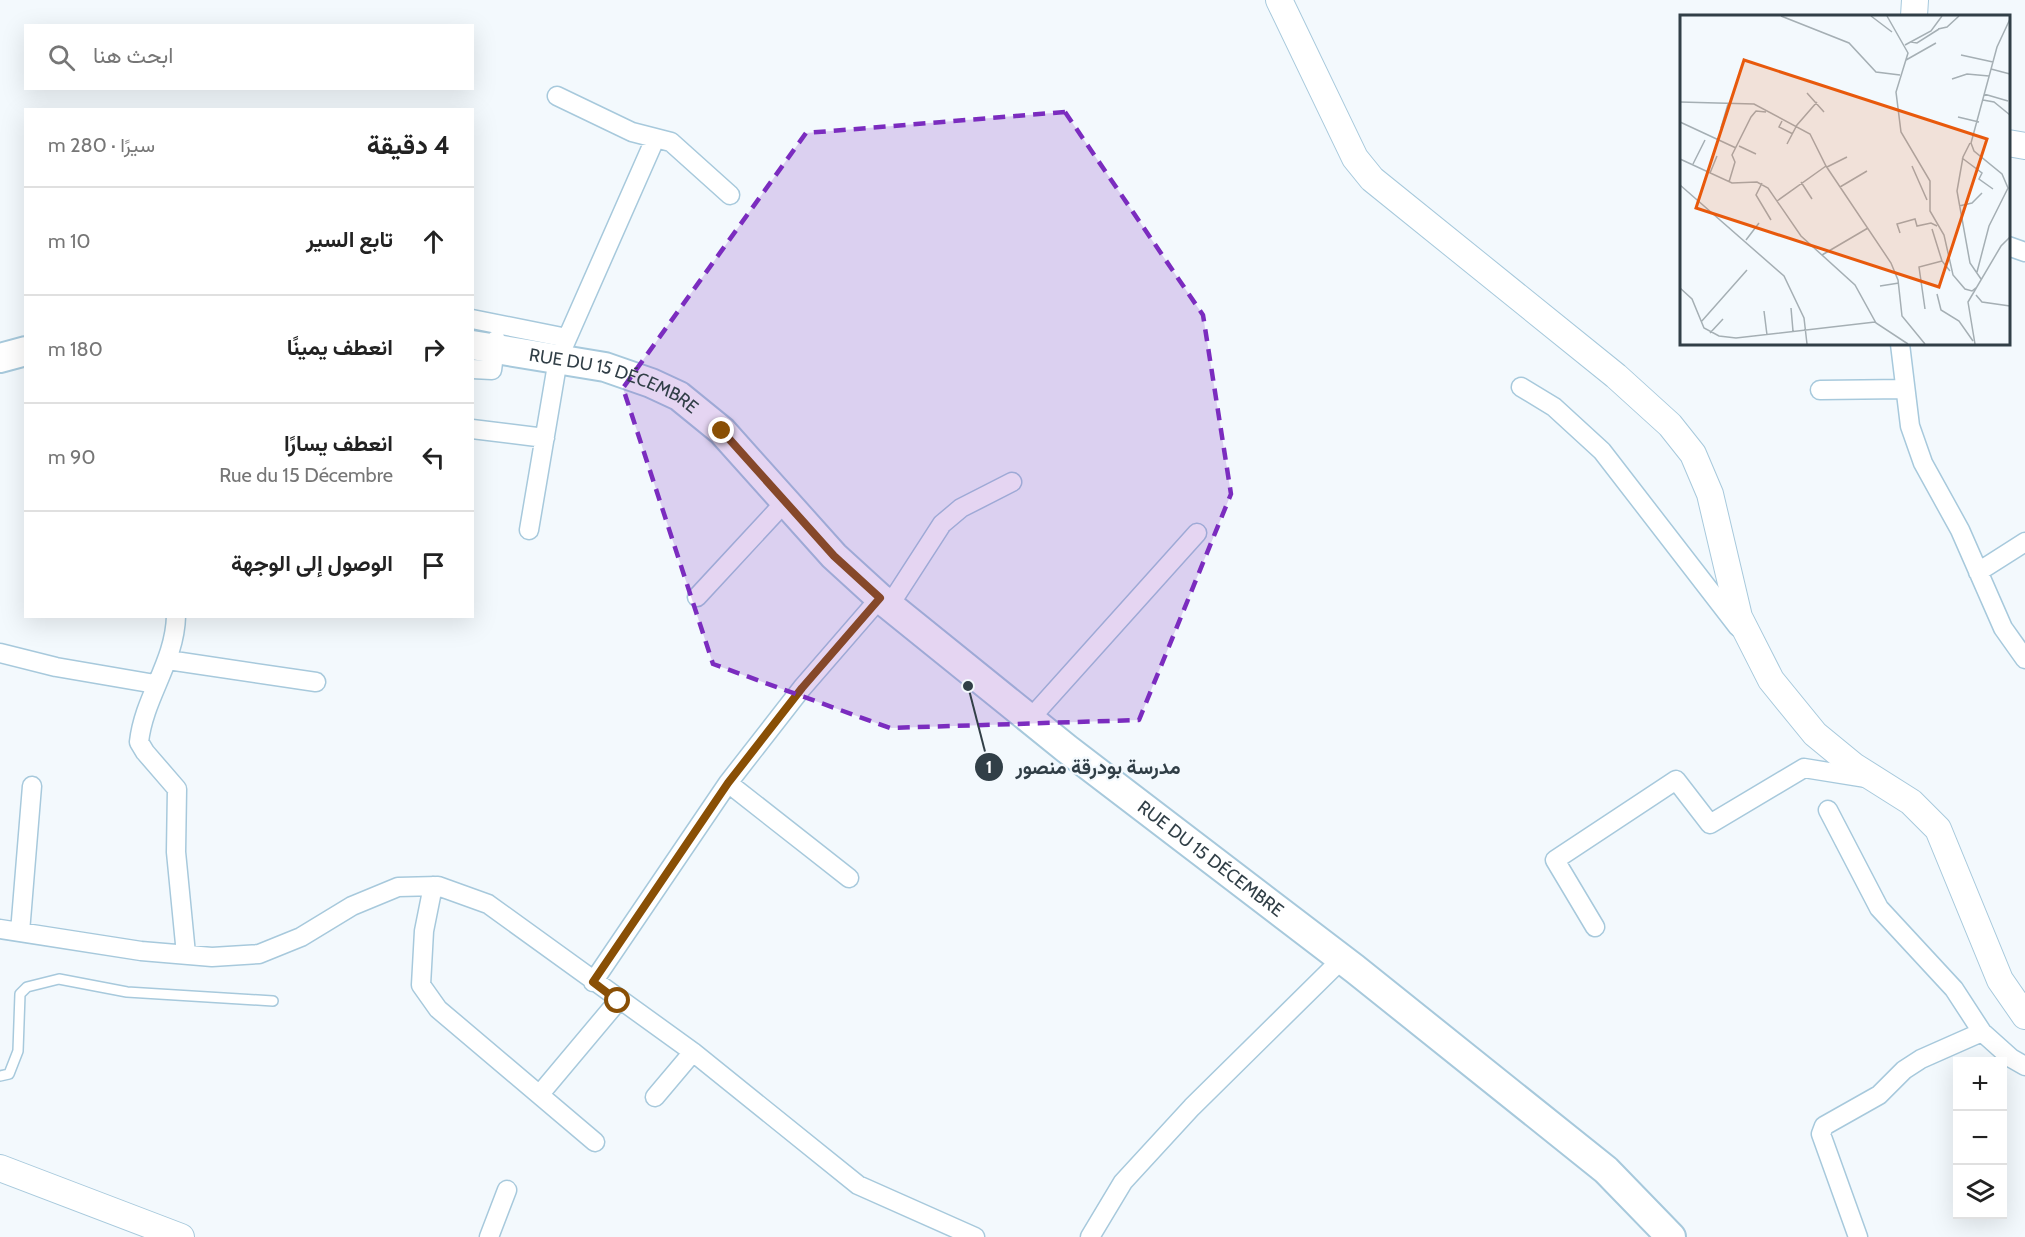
<!DOCTYPE html>
<html lang="ar">
<head>
<meta charset="utf-8">
<style>
	body { margin:0; font-family:Cabin,Vazirmatn,sans-serif; background:#f6f6f6; color:#222; direction:rtl }
	.controls { position:absolute; right:18px; bottom:18px; display:grid; overflow:hidden; border-radius:0px; box-shadow:0 6px 24px #0002 }
	.controls button { width:54px; height:54px; display:grid; place-items:center; padding:0; border:0; border-bottom:2px solid #e0e0e0; background:#fff; color:#222; font:30px sans-serif }
	.stop { position:absolute; width:18px; height:18px; margin:-14px; border:4px solid #894f05; border-radius:50%; background:#fff }
	.stop.end { background:#894f05; border-color:#fff; box-shadow:0 2px 6px #0008 }
	.list { margin:0; padding:0; list-style:none }
	h2 { display:flex; justify-content:space-between; align-items:center; height:78px; margin:0; padding:0 24px; font-size:26px }
	h2 small { font-size:20px; font-weight:400; color:#767676 }
	.list li { display:grid; grid-template-columns:39px 1fr auto; gap:18px; align-items:center; box-sizing:border-box; height:108px; padding:0 24px; border-top:2px solid #e0e0e0 }
	.list b { display:block; font-size:22px; white-space:nowrap }
	.list p { margin:0; font-size:20px; white-space:nowrap; color:#767676 }
	.list em { font-size:20px; font-style:normal; color:#767676 }
	.icon { flex:none; width:33px; height:33px; fill:none; stroke:currentColor; stroke-width:2; stroke-linecap:round; stroke-linejoin:round }
	.map { position:relative; flex:none; width:2025px; height:1237px; overflow:hidden; direction:ltr }
	.search { position:absolute; background:#fff; box-shadow:0 6px 24px #0002; left:24px; top:24px; width:450px; height:66px; display:flex; align-items:center; gap:15px; box-sizing:border-box; padding:0 21px; border-radius:0px; color:#767676; font-size:22px }
	.panel { position:absolute; background:#fff; box-shadow:0 6px 24px #0002; left:24px; top:108px; width:450px; height:510px; border-radius:0px; direction:rtl }
	.map>svg:first-child { display:block }
	.lines { fill:none; stroke-linecap:round; stroke-linejoin:round }
	.lane-casing { stroke:#a7c9dc; stroke-width:12 }
	.street-casing { stroke:#a7c9dc; stroke-width:21 }
	.secondary-casing { stroke:#a7c9dc; stroke-width:28 }
	.primary-casing { stroke:#a7c9dc; stroke-width:32 }
	.lane { stroke:#fff; stroke-width:9 }
	.street { stroke:#fff; stroke-width:18 }
	.secondary { stroke:#fff; stroke-width:26 }
	.primary { stroke:#fff; stroke-width:28 }
	.route { stroke:#894f05; stroke-width:8 }
	.marked { fill:#7b2cbf; fill-opacity:0.2; stroke:#7b2cbf; stroke-width:4.5; stroke-dasharray:12 8; stroke-linejoin:round }
	.labels { text-anchor:middle; stroke-width:4.5; stroke-linejoin:round; paint-order:stroke }
	.street-label { font-size:18px; fill:#313f47; stroke:#f3f9fd }
	.inset-road { fill:none; stroke:#a5afb4; stroke-width:1.5 }
	.view { fill:#e8590c; fill-opacity:0.15; stroke:#e8590c; stroke-width:3 }
	.inset-edge { fill:none; stroke:#313f47; stroke-width:3 }
	.leader { fill:none; stroke:#313f47; stroke-width:2 }
	.callout-dot { fill:#313f47; stroke:#f3f9fd; stroke-width:2 }
	.mark-label { font-size:18px; text-anchor:middle; font-weight:bold; fill:#fff }
	.callout-label { font-size:20px; text-anchor:middle; font-weight:bold; fill:#313f47; stroke:#f3f9fd; stroke-width:4.5; stroke-linejoin:round; paint-order:stroke }
</style>
</head>
<body>
<div class="map">
<svg width="2025" height="1237" viewBox="0 0 2025 1237">
	<rect width="100%" height="100%" fill="#f3f9fd"/>
	<g class="lines">
		<g class="lane-casing">
			<path id="lane" d="M0,1076L9,1074L18,1051L20,994L27,987L59,979L127,992L273,1001"/>
		</g>
		<g class="street-casing">
			<path id="street" d="M557,96L632,132L671,142L730,195
				M2008,246L2025,252
				M472,319L567,338
				M1900,344L1910,426L1923,463L1960,530L2003,628L2025,659
				M472,369L492,370L496,340
				M1521,387L1554,407L1602,451L1738,627
				M1820,390L1905,389
				M472,429L545,438
				M529,530L558,359L655,139
				M1978,572L2025,542
				M697,597L785,502
				M889,606L942,524L961,508L1012,482
				M176,616C175,662 144,697 139,742L145,752L177,789L176,852L186,954
				M0,653L56,667L155,684
				M168,660L316,682
				M1029,720L1197,533
				M728,783L849,878
				M1828,810L1879,908L1954,989L1982,1032L2011,1058L2025,1066
				M433,886L424,931L421,985L438,1009L595,1142
				M1595,927L1555,860L1676,780L1710,824L1804,768L1866,778
				M0,929L141,951L212,957L259,954L301,937L352,906L398,887L438,886L488,904L693,1052L858,1185L975,1237
				M20,932L32,786
				M593,982L728,783L802,688L880,598
				M540,1094L618,1001
				M655,1097L693,1052
				M489,1237L507,1190
				M1090,1237L1123,1182L1192,1107L1342,959
				M1858,1237L1821,1134L1824,1126L1879,1095L1904,1070L1921,1059L1982,1032"/>
		</g>
		<g class="secondary-casing">
			<path id="secondary" d="M1279,0L1355,158L1372,179L1616,376L1670,425L1693,454L1710,494L1739,617L1771,680L1815,734L1854,766L1911,802L1938,829L2000,980L2025,1016
				M1914,16L1915,0
				M2008,143L2025,146
				M0,1168L181,1237"/>
		</g>
		<g class="primary-casing">
			<g id="primary">
				<path id="s1" d="M472,345L605,367L651,383L679,396L722,431L834,556L880,598L1067,749L1355,969L1606,1170L1671,1237"/>
				<path d="M0,358L26,351"/>
			</g>
		</g>
		<use href="#lane" class="lane"/>
		<use href="#street" class="street"/>
		<use href="#secondary" class="secondary"/>
		<use href="#primary" class="primary"/>
	</g>
	<g class="lines">
		<path class="route" d="M618,1001L593,982L728,783L802,688L880,598L834,556L722,431"/>
	</g>
	<path class="marked" d="M1065,112L1203,315L1231,494L1139,720L890,728L713,664L623,388L806,133Z"/>
	<g class="labels">
		<g class="street-label">
			<text dy="6" stroke="none"><textPath href="#s1" startOffset="147">RUE DU 15 DÉCEMBRE</textPath></text>
			<text dy="6" stroke="none"><textPath href="#s1" startOffset="921">RUE DU 15 DÉCEMBRE</textPath></text>
		</g>
	</g>
	<g transform="translate(1680 15)">
		<rect width="330" height="330" fill="#f3f9fd"/>
		<path class="inset-road" d="M101,1L169,28L196,57L220,60M191,1L212,17M207,1L228,38L216,77L221,117L250,166V196L264,220L273,260L285,274L292,276L297,272M258,14L267,12L279,1M231,27L237,28L259,14M225,30L251,16L262,1M281,40L313,47M226,45L256,28M311,54L330,59M272,64L287,59L309,61M127,78L144,97M304,79L328,86M303,85L314,87L330,100M0,87L74,89L130,119L146,151L211,248L218,265L222,301L245,329M278,102L299,107M102,106L99,112L113,119M0,107L56,133M41,113L48,89M290,128L283,142L277,176L290,248L301,264M107,129L117,110L137,87M59,131L76,139M282,143L302,158L299,164L313,174M0,144L52,168L77,167L88,173L121,221L175,270L196,308L228,329M13,149L25,125M232,151L247,185M147,152L167,142M30,158L37,141M49,167L55,147L52,140L71,102L76,96L86,97M121,167L132,184M82,168L76,180L91,205M0,170L104,261L124,303L127,329M160,172L187,156M97,186L146,151M279,191L292,188L302,178M252,214L262,246L270,256M220,218L217,209L235,204L237,211L251,208L257,211M66,225L79,208M142,240L188,213M297,257L309,211L328,173L322,159L294,136L291,128L317,32L330,4M200,271L219,268M0,273L12,284L24,313L39,321L56,323L195,307M257,279L261,295L279,306L293,326M296,280L302,287L330,291M111,293L113,316M245,294L239,252L262,246M84,296L87,320M21,307L67,255M30,318L43,304M295,329L288,287L321,231L330,222"/>
		<path class="view" d="M64,45L307,124L259,272L16,193Z"/>
		<rect width="330" height="330" class="inset-edge"/>
	</g>
	<path class="leader" d="M968 686L989 767"/>
	<g class="callout-dot">
		<circle cx="968" cy="686" r="6"/>
		<circle cx="989" cy="767" r="15"/>
	</g>
	<g class="mark-label">
		<text x="989" y="773">1</text>
	</g>
	<g class="callout-label">
		<text x="1098" y="774">مدرسة بودرقة منصور</text>
	</g>
</svg>
<div class="controls">
<button>+</button>
<button>−</button>
<button><svg class="icon" aria-label="layers" viewBox="0 0 24 24"><path d="M12 4l9 5-9 5-9-5zM3 14l9 5 9-5"/></svg></button>
</div>
<div class="stop" style="left:618px;top:1001px"></div>
<div class="stop end" style="left:722px;top:431px"></div>
<div class="search"><svg class="icon" aria-label="search" viewBox="0 0 24 24"><circle cx="10" cy="10" r="6"/><path d="M15 15l6 6"/></svg>ابحث هنا</div>
<section class="panel">
<h2>4 دقيقة<small>سيرًا · 280 m</small></h2>
<ul class="list">
<li><svg class="icon" aria-label="ahead" viewBox="0 0 24 24"><path d="M12 20V5M6 11l6-6 6 6"/></svg><div><b>تابع السير</b></div><em>10 m</em></li>
<li><svg class="icon" aria-label="right" viewBox="0 0 24 24"><path d="M7 20v-9h11M14 6l5 5-5 5"/></svg><div><b>انعطف يمينًا</b></div><em>180 m</em></li>
<li><svg class="icon" aria-label="left" viewBox="0 0 24 24"><path d="M17 20v-9H6M10 6l-5 5 5 5"/></svg><div><b>انعطف يسارًا</b><p>Rue du 15 Décembre</p></div><em>90 m</em></li>
<li><svg class="icon" aria-label="arrive" viewBox="0 0 24 24"><path d="M6 21V4h12l-3 4 3 4H6"/></svg><div><b>الوصول إلى الوجهة</b></div></li>
</ul>
</section>
</div>
</body>
</html>
